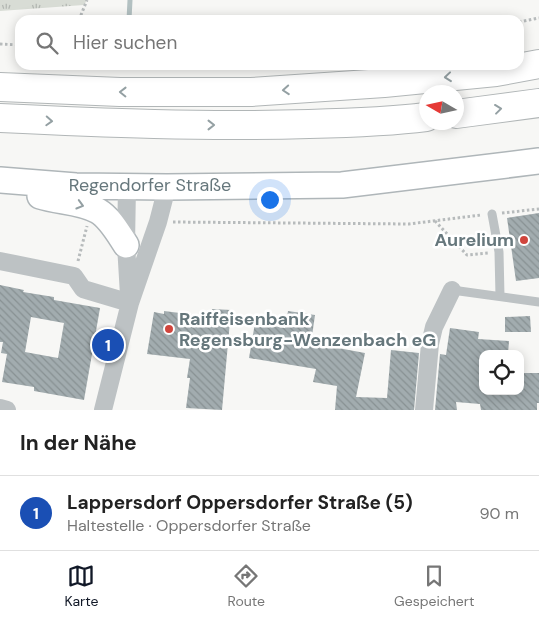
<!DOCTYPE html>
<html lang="de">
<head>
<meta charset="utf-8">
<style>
	body { margin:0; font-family:"DM Sans",sans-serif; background:#f2f2f2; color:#222 }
	.controls { position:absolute; right:15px; bottom:15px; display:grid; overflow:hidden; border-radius:10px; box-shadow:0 2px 12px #0003 }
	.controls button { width:45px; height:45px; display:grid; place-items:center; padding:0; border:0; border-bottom:1px solid #e0e0e0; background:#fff; color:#222; font:25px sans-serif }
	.compass { position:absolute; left:419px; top:85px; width:45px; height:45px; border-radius:50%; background:#fff; box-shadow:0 2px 12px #0003; rotate:279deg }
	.you { position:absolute; left:269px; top:199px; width:18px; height:18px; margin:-12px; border:4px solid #fff; border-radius:50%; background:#1a73e8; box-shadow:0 0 0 8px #1a73e833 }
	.badge { display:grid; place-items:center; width:32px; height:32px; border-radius:50%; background:#111827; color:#fff; font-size:16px; font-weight:700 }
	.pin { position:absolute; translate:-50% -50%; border:2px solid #fff; box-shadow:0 1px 5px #0006 }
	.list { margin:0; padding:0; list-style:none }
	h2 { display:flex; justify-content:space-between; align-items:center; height:65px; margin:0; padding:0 20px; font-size:21px }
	h2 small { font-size:16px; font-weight:400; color:#767676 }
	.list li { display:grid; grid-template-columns:32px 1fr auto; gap:15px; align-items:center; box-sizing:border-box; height:75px; padding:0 20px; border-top:1px solid #e0e0e0 }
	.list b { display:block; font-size:19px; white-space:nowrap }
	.list p { margin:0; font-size:16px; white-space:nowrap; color:#767676 }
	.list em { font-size:16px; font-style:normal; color:#767676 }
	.icon { flex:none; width:28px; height:28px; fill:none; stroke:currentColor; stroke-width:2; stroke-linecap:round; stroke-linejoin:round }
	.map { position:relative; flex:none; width:539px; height:410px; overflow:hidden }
	.search { position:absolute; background:#fff; box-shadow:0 2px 12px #0003; left:15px; right:15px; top:15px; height:55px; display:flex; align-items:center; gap:12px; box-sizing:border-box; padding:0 18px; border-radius:15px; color:#767676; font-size:19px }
	.sheet { height:140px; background:#fff }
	nav { display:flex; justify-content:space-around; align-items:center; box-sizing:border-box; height:70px; border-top:1px solid #e0e0e0; background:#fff; font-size:14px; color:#767676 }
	nav a { display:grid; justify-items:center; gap:2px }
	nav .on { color:#111827 }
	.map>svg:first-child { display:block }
	.park { fill:url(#park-tufts) }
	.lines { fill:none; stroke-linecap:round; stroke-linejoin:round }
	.stream { stroke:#b3c1c2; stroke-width:5 }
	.building { fill:url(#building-back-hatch); fill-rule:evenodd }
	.secondary-casing { stroke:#afb6b9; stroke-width:28 }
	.highway-casing { stroke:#b1b6b7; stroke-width:30 }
	.path { stroke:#b7bbbc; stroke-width:3; stroke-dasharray:2.5 2.5; stroke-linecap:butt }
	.lane { stroke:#bdc2c4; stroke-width:9 }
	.street { stroke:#bdc2c4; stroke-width:18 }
	.secondary { stroke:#fff; stroke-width:25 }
	.highway { stroke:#fff; stroke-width:28 }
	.oneway { stroke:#94a0a3 }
	.poi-dot { fill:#d0453d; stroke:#fff; stroke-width:2 }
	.labels { text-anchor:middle; stroke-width:5; stroke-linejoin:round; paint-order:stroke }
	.street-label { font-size:18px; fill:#66777c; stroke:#fff }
	.poi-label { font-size:18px; font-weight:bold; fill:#66777c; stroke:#fff; text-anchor:end }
</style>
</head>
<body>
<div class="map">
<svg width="539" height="410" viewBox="0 0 539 410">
	<defs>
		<pattern id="park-tufts" width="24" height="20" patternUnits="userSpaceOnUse" patternTransform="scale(1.25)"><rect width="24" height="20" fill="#d8dcd5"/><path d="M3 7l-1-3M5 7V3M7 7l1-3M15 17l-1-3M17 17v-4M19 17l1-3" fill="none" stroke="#b3b7b2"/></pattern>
		<pattern id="building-back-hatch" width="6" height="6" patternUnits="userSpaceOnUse" patternTransform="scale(1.25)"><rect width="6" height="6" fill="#a2acaf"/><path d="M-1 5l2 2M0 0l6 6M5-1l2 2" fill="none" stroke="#889193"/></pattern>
	</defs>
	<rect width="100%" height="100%" fill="#f7f7f5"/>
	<path class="park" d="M0,0H87L84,5L0,11Z"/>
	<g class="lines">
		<path class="stream" d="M129,20L130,0"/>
	</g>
	<path class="building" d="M539,213V278L516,281L507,218Z
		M0,285L24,290L23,292L54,297V300L100,308L84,400L34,391V387L2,382L7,354L1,353L3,342H0ZM31,317L64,323L58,358L25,352Z
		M212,309L231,310L222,410L186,408L190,378H187L190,359L147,354L154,312L164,314V311L211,317Z
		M288,311L315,315L311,343L365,353L356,397L387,398L391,350L419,353L414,410H335L337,386L313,382L316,369L249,358L255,323L285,328Z
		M530,316L531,332H505V317Z
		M450,328L479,332L478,339L509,341L508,354H483V391H520V373H539V403H537V410H481L480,404L456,402L457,410H435L440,354L446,355Z"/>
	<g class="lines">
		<g class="secondary-casing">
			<path id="secondary" d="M0,180L76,186L167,187L342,185L539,161
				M40,196C59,202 81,201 98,211C110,218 118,233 126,245"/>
		</g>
		<g class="highway-casing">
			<path id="highway" d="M0,87L120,92H251L384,83L496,72L539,64
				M456,114L539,103
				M0,118C103,123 205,127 309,124C348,123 387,122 426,117"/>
		</g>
		<path class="path" d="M79,20L87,0
			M519,22L539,18
			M0,44L20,45
			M502,213L539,209
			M435,221L467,255L489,253
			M173,222L409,224L481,215
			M78,261L87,226"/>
		<path class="lane" d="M492,214L499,252L500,296
			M452,290L539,302"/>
		<path class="street" d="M127,186L126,245L129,295
			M0,261L74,276L83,289L130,303
			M0,408L7,410
			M103,410L130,303L158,222L167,187
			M424,410L430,344L434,327L452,290"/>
		<use href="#secondary" class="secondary"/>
		<use href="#highway" class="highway"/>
	</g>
	<defs><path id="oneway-chevron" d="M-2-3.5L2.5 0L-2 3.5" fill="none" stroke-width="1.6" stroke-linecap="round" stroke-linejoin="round" transform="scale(1.25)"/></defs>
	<g class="oneway">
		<use href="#oneway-chevron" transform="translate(448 77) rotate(174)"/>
		<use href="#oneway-chevron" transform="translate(286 90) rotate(176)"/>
		<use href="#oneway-chevron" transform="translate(123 92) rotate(-179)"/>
		<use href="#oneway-chevron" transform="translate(498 109) rotate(-7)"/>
		<use href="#oneway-chevron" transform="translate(49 121) rotate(3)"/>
		<use href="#oneway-chevron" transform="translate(211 125)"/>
		<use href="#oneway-chevron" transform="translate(80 205) rotate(16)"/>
	</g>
	<g class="poi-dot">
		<circle cx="524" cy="240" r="5"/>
		<circle cx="169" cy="329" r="5"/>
	</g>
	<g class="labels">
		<g class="street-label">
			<text x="150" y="191">Regendorfer Straße</text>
		</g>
		<g class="poi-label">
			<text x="514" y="246">Aurelium</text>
			<text x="179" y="325" text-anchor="start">Raiffeisenbank<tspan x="179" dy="21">Regensburg-Wenzenbach eG</tspan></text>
		</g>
	</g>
</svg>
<div class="controls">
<button><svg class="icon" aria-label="locate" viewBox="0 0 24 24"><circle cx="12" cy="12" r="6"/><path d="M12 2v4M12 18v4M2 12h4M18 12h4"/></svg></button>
</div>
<svg class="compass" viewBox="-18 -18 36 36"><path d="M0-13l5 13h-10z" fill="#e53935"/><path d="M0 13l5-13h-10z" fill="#767676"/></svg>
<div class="you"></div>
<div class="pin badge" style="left:108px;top:345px;background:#1a4fb4">1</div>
<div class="search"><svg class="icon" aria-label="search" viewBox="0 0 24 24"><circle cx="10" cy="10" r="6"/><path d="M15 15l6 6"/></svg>Hier suchen</div>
</div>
<section class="sheet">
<h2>In der Nähe<small></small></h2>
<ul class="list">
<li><span class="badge" style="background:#1a4fb4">1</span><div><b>Lappersdorf Oppersdorfer Straße (5)</b><p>Haltestelle · Oppersdorfer Straße</p></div><em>90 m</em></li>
</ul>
</section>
<nav>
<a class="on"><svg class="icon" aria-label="map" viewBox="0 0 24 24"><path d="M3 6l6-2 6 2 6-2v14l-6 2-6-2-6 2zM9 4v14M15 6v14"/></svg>Karte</a>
<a><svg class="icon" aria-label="directions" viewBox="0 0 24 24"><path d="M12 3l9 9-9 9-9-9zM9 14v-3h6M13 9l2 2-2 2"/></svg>Route</a>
<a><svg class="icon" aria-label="saved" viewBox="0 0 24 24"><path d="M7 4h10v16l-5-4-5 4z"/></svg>Gespeichert</a>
</nav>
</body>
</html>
